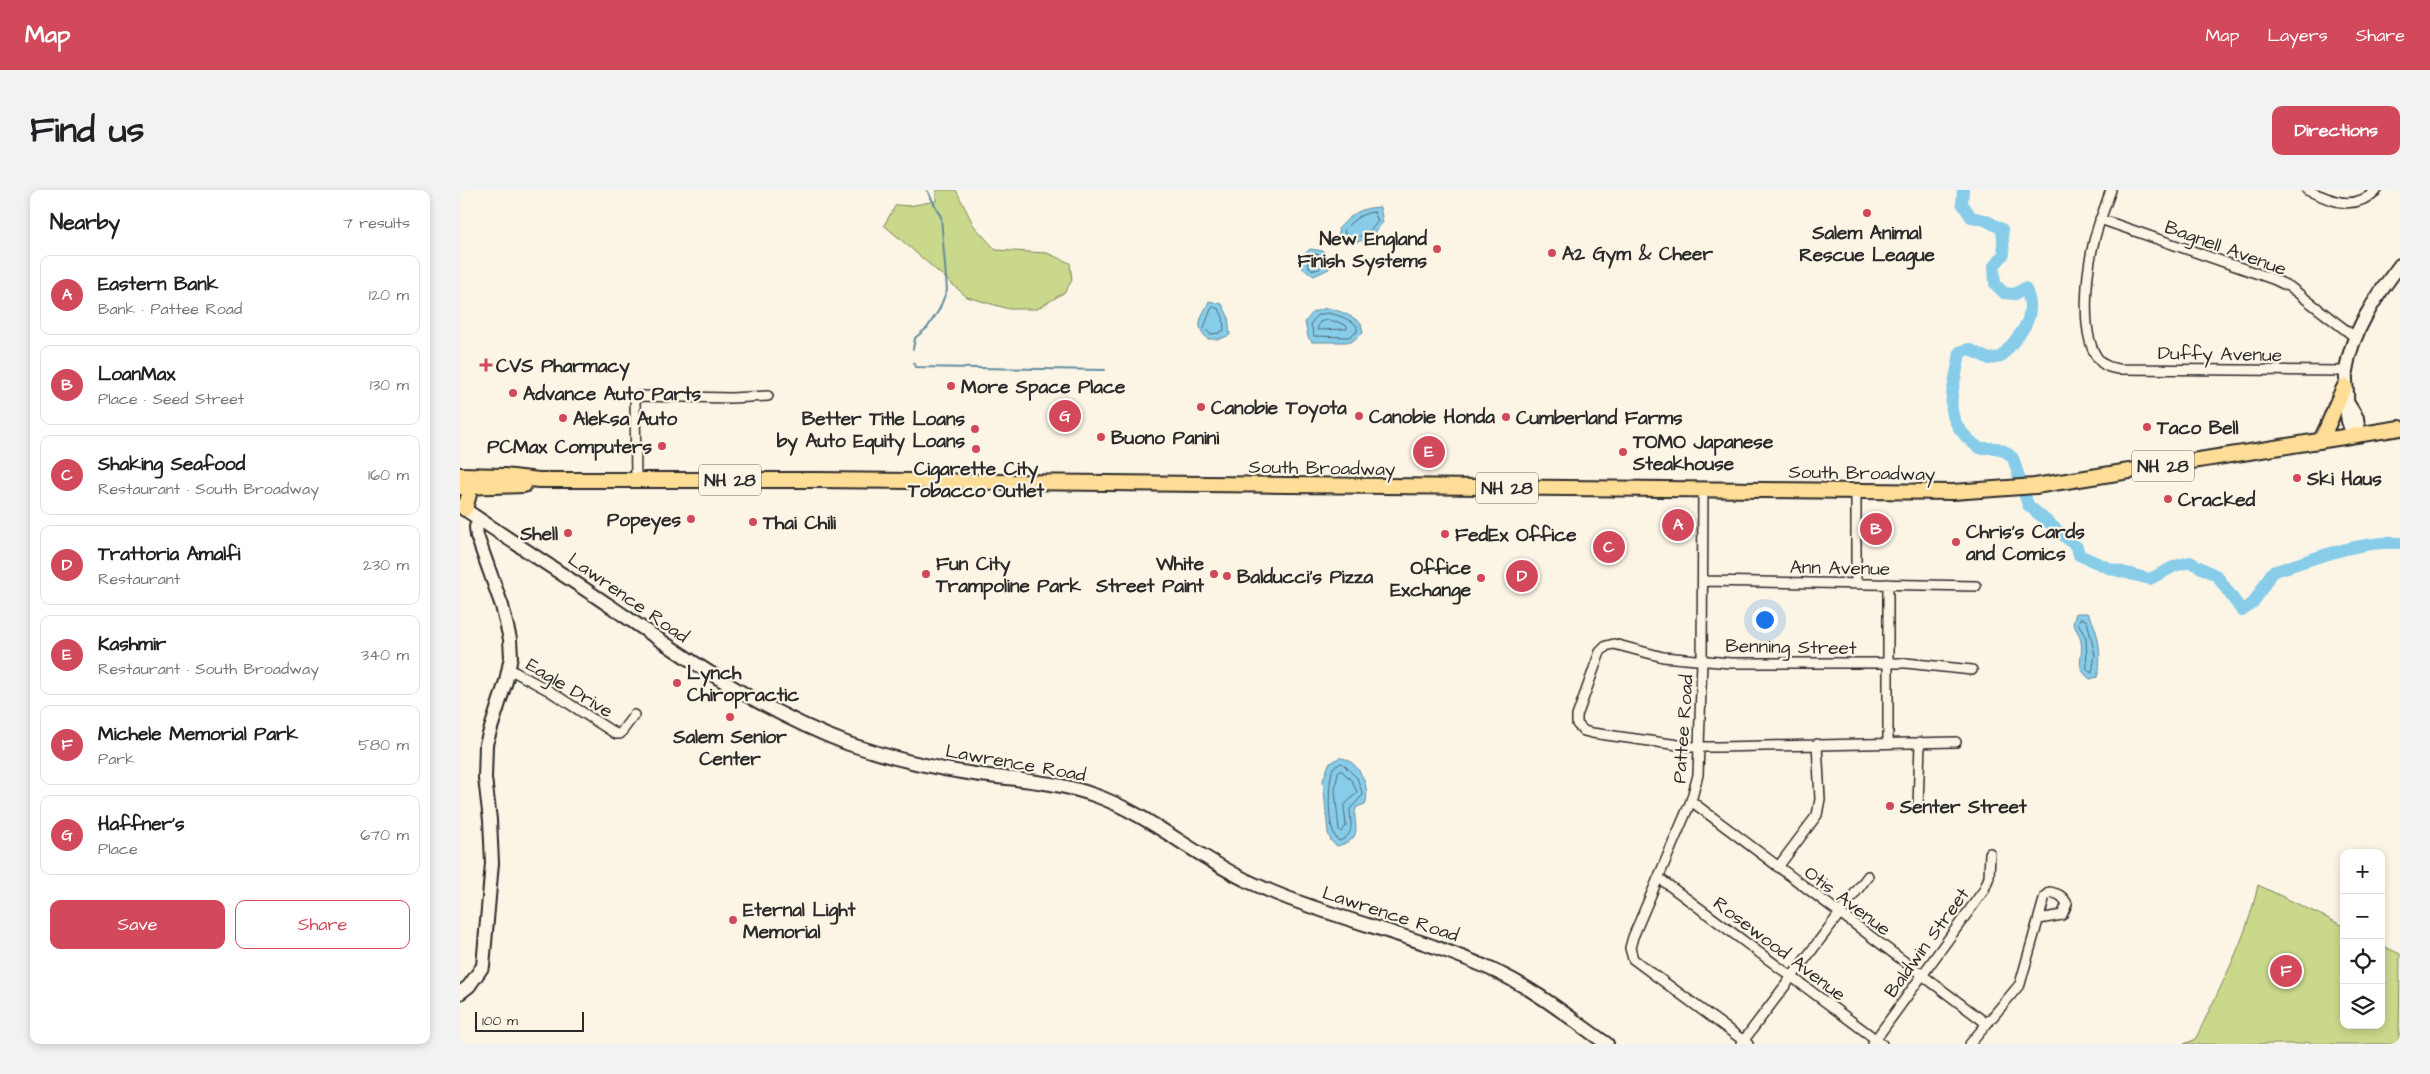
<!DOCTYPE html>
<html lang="en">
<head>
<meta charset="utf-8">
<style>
	body { margin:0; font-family:"Architects Daughter",sans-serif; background:#f2f2f2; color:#202124 }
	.controls { position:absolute; right:15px; bottom:15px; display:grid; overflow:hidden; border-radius:10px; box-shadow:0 2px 8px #0003 }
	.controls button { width:45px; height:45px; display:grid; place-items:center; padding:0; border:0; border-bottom:1px solid #e0e0e0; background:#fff; color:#202124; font:25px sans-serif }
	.scale { position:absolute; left:15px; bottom:12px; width:109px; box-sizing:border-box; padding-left:5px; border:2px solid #2b2b2b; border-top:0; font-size:14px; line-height:18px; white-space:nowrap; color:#2b2b2b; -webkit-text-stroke:4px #fcf5e5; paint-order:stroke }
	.you { position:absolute; left:1304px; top:429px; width:18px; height:18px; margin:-12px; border:4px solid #fff; border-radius:50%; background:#1a73e8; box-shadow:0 0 0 8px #1a73e833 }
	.badge { display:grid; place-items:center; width:32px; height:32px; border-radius:50%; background:#d1495b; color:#fff; font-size:16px; font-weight:700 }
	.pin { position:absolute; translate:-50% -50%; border:2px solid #fff; box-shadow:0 1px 5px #0006 }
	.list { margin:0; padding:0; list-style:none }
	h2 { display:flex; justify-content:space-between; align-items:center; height:65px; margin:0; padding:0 20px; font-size:21px }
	h2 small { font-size:16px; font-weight:400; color:#757577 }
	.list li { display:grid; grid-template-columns:32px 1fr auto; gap:15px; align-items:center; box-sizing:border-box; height:80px; margin:0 10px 10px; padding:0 10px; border:1px solid #e0e0e0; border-radius:10px }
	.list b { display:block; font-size:19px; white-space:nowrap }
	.list p { margin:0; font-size:16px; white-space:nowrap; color:#757577 }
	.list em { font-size:16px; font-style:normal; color:#757577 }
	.actions { display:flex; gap:10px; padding:15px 20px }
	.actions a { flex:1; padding:11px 0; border:1px solid #d1495b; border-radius:10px; text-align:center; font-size:18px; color:#d1495b }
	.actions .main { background:#d1495b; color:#fff }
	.icon { flex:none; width:28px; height:28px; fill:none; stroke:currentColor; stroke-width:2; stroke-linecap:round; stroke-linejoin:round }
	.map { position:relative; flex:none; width:1940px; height:854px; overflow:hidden; border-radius:10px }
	header { display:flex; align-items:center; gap:30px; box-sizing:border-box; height:70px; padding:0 25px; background:#d1495b; color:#fff }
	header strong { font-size:24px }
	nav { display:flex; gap:28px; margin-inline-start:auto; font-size:18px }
	.intro { display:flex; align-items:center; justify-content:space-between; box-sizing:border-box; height:120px; padding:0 30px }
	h1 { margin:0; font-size:35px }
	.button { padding:12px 22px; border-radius:10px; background:#d1495b; color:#fff; font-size:18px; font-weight:700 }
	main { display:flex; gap:30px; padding:0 30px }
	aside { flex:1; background:#fff; border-radius:10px; box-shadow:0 2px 8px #0003 }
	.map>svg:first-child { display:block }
	.green { fill:#cad88b; stroke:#7a825b }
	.water { fill:#87cce9; stroke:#628c9d }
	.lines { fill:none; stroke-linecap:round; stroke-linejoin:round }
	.shore { stroke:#506b77; stroke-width:1 }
	.stream { stroke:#628c9d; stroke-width:2 }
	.river { stroke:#87cce9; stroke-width:12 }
	.street-casing { stroke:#2b2b2b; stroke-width:12 }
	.secondary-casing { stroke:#2b2b2b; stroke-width:16 }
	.primary-casing { stroke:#2b2b2b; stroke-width:18 }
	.street { stroke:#fcf5e5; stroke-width:9 }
	.secondary { stroke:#fcf5e5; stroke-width:12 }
	.primary { stroke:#fedd96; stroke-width:14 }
	.poi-dot { fill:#d1495b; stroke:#fcf5e5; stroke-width:2 }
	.labels { text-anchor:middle; stroke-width:4.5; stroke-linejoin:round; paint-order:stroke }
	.shield { fill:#fcf5e5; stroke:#6a6863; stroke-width:1 }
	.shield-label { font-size:18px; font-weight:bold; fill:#2b2b2b }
	.poi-label { font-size:19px; font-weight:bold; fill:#2b2b2b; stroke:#fcf5e5; text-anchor:start }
	.street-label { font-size:19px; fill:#2b2b2b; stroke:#fcf5e5 }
</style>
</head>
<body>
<header>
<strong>Map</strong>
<nav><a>Map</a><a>Layers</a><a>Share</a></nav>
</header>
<div class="intro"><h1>Find us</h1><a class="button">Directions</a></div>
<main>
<aside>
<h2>Nearby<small>7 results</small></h2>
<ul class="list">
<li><span class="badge">A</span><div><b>Eastern Bank</b><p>Bank · Pattee Road</p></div><em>120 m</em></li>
<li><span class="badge">B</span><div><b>LoanMax</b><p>Place · Seed Street</p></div><em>130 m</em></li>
<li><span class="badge">C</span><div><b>Shaking Seafood</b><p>Restaurant · South Broadway</p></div><em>160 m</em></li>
<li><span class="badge">D</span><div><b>Trattoria Amalfi</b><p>Restaurant</p></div><em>230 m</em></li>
<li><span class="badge">E</span><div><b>Kashmir</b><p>Restaurant · South Broadway</p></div><em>340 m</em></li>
<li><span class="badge">F</span><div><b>Michele Memorial Park</b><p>Park</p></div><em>580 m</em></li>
<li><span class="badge">G</span><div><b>Haffner's</b><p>Place</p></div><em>670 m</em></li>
</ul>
<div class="actions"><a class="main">Save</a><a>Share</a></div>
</aside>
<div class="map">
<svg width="1940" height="854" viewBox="0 0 1940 854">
	<rect width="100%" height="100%" fill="#fcf5e5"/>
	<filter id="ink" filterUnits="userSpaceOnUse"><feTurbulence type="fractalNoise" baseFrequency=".02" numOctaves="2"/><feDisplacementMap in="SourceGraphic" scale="10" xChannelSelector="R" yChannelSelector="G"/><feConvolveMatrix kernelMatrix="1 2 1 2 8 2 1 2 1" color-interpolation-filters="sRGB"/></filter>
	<g filter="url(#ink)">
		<path class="green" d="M476,0H496L514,36L536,60L587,63L610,73L612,90L605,102L577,119H549L507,107L424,35L436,15L449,16L476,11Z
			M1798,695L1884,736V835H1921V755L1940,764L1939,854H1856L1844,852L1843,854H1724L1734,850L1738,844C1761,795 1787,748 1798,695Z"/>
		<path class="water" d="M920,17L923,32C912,47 899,58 880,48L878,39C892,24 899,18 920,17Z
			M850,59L863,61L869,71V79L854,86L842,78L840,68Z
			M749,111L762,114L768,126L770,145L760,149H748C733,135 742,127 749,111Z
			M867,118C881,121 890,125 901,133L903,143L891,152H852L848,147L845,132L853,122Z
			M1616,423H1627C1639,437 1643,471 1637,487L1630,489C1612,475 1626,465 1620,448C1619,443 1615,438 1613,434Z
			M879,568C897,567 912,598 905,614L897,617C889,631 909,648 877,656L871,651L868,643L863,590L869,574Z"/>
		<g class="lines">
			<path class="shore" d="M914,22L918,31C911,41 898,53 885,44L884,40C893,30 901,23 914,22Z
				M847 72a8 8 0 1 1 16 0a8 8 0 1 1-16 0Z
				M754,117L759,119L763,127L764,140L759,143L750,144L744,138L751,119Z
				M867,123C879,125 887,128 897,136V142L889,147L854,146L851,134L856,126Z
				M868,130L878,132L887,136V139L857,140L860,132Z
				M1621,428L1627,431L1635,465L1632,483L1627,480L1626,448L1618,433Z
				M882,573L897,588L903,605L890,619C890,632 896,645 879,651C866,642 868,592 873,578Z
				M882,581L892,591L897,602L884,616L886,636L881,642L879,640L875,600L878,582Z"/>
			<path class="stream" d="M453,159L455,148L467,138L479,120L487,100L481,27L467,0
				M454,173L455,177L645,180"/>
			<path class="river" d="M1503,0L1502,13L1511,27L1525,30L1542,39L1544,64L1534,76L1535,94L1544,103L1555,104L1565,98C1580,128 1559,145 1541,167L1529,169L1509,159L1500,162C1494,205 1477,227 1519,258H1537L1546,262L1553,268L1568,315L1617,357L1619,365L1651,379L1690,389L1715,376L1730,372L1757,386L1782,421L1794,412L1812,382C1852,370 1898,350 1940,353"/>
			<g class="street-casing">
				<path id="street" d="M1651,0C1645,17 1638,34 1634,51C1627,79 1618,150 1641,172C1646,177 1652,178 1659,179L1886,181
					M1847,0C1873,11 1893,22 1917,0
					M1640,29L1813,89L1830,97L1896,148
					M176,289L175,210L178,206L271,208L308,206
					M1243,298L1242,471L1238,585L1231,611L1173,747L1170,758L1173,769L1288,854
					M1243,391L1516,396
					M1396,394V301
					M49,479L88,500L156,544H160L174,525
					M1428,552V394
					M1496,552L1259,557H1233L1132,543L1124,541L1117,534V526L1140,462L1146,456L1154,454L1203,467L1270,473H1446L1512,480
					M1231,611L1526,833
					M1458,617L1460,552
					M1318,677L1357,625L1360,609L1357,554
					M1199,688L1422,854
					M1413,853L1524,700L1529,687L1530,663
					M1281,854L1408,686
					M1510,854L1560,794L1585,706L1590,702C1599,704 1603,706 1607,714L1602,725L1579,729"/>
			</g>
			<g class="secondary-casing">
				<path id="secondary" d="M1887,212L1897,228L1899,244
					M1894,245C1887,233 1886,225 1887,212C1888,202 1885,192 1886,181C1891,143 1917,105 1940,75
					M0,316C49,350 100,382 150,416C226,468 302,522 389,554C430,568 472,578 514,584C555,590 595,591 634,605C687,623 739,669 792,693C872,730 960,745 1039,783C1079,802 1111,829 1147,854
					M0,803L9,796L23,776L32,673L30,630L25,588L26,554L46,491L51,467L50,449L42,416L17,346L16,337L19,329"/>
			</g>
			<g class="primary-casing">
				<path id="primary" d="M1860,251C1871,233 1875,214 1885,196
					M0,285L44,286L79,290H359L1493,302L1575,296L1940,238
					M0,297L64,295
					M5,319L11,297"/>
			</g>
			<use href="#street" class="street"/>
			<use href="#secondary" class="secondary"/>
			<use href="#primary" class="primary"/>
		</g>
	</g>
	<g class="poi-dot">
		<circle cx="1407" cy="23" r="5"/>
		<circle cx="977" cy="59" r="5"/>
		<circle cx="1092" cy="63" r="5"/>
		<path d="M23.5 167.5h5v5h5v5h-5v5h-5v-5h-5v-5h5z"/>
		<circle cx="491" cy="196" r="5"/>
		<circle cx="53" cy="203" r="5"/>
		<circle cx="741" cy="217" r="5"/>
		<circle cx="899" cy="226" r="5"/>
		<circle cx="1046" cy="227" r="5"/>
		<circle cx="103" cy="228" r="5"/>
		<circle cx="1687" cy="237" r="5"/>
		<circle cx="515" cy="239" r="5"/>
		<circle cx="641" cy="247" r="5"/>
		<circle cx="202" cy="256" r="5"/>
		<circle cx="516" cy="259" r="5"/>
		<circle cx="1163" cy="262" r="5"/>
		<circle cx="1837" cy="288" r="5"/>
		<circle cx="1708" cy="309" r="5"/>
		<circle cx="231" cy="329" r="5"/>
		<circle cx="293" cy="332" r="5"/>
		<circle cx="108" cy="343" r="5"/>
		<circle cx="985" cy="344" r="5"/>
		<circle cx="1496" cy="352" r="5"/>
		<circle cx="466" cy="384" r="5"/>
		<circle cx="754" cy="384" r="5"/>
		<circle cx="767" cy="386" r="5"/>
		<circle cx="1021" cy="388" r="5"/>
		<circle cx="217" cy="493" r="5"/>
		<circle cx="270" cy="527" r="5"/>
		<circle cx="1430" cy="616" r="5"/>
		<circle cx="273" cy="730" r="5"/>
	</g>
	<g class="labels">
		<g class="shield">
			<rect x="1672" y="260.5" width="62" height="31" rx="4"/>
			<rect x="239" y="274.5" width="62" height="31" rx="4"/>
			<rect x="1016" y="282.5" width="62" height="31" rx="4"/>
		</g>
		<g class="shield-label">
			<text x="1703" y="282">NH 28</text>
			<text x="270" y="296">NH 28</text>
			<text x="1047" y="304">NH 28</text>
		</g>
		<g class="poi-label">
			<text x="1407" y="49" text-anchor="middle">Salem Animal<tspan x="1407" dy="22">Rescue League</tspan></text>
			<text x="967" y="55" text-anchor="end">New England<tspan x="967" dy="22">Finish Systems</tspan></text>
			<text x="1102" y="70">A2 Gym &amp; Cheer</text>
			<text x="36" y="182">CVS Pharmacy</text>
			<text x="501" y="203">More Space Place</text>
			<text x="63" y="210">Advance Auto Parts</text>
			<text x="751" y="224">Canobie Toyota</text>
			<text x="909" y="233">Canobie Honda</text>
			<text x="1056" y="234">Cumberland Farms</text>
			<text x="113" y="235">Aleksa Auto</text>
			<text x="505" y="235" text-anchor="end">Better Title Loans<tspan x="505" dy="22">by Auto Equity Loans</tspan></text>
			<text x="1697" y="244">Taco Bell</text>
			<text x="651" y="254">Buono Panini</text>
			<text x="1173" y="258">TOMO Japanese<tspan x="1173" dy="22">Steakhouse</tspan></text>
			<text x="192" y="263" text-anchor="end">PCMax Computers</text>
			<text x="516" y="285" text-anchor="middle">Cigarette City<tspan x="516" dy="22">Tobacco Outlet</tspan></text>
			<text x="1847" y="295">Ski Haus</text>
			<text x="1718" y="316">Cracked</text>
			<text x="221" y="336" text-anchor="end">Popeyes</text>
			<text x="303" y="339">Thai Chili</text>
			<text x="1506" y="348">Chris's Cards<tspan x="1506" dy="22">and Comics</tspan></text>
			<text x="98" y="350" text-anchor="end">Shell</text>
			<text x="995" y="351">FedEx Office</text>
			<text x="476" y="380">Fun City<tspan x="476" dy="22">Trampoline Park</tspan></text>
			<text x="744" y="380" text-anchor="end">White<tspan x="744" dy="22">Street Paint</tspan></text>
			<text x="1011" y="384" text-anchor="end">Office<tspan x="1011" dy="22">Exchange</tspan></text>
			<text x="777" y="393">Balducci's Pizza</text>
			<text x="227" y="489">Lynch<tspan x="227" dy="22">Chiropractic</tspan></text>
			<text x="270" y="553" text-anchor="middle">Salem Senior<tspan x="270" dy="22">Center</tspan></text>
			<text x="1440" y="623">Senter Street</text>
			<text x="283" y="726">Eternal Light<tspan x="283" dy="22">Memorial</tspan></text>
		</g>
		<g class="street-label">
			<text transform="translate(1766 57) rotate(20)" y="7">Bagnell Avenue</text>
			<text transform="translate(1760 163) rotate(1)" y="7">Duffy Avenue</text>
			<text transform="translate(862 277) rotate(1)" y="7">South Broadway</text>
			<text transform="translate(1402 282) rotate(1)" y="7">South Broadway</text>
			<text transform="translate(1380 377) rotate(1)" y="7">Ann Avenue</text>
			<text transform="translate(169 407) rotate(35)" y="7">Lawrence Road</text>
			<text transform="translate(1331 456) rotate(1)" y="7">Benning Street</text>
			<text transform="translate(110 497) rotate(31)" y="7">Eagle Drive</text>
			<text transform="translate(1222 539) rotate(-86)" y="7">Pattee Road</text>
			<text transform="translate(556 572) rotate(10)" y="7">Lawrence Road</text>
			<text transform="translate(1388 710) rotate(37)" y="7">Otis Avenue</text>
			<text transform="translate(931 723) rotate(18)" y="7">Lawrence Road</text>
			<text transform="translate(1466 752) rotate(-54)" y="7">Baldwin Street</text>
			<text transform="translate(1320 758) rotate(37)" y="7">Rosewood Avenue</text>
		</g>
	</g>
</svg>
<div class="controls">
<button>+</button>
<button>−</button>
<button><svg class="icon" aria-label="locate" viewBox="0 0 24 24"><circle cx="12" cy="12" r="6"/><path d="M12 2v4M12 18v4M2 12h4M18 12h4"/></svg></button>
<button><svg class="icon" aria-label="layers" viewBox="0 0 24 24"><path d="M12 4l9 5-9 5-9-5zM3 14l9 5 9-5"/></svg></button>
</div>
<div class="scale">100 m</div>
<div class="you"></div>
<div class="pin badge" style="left:1218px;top:335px">A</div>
<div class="pin badge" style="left:1416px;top:339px">B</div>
<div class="pin badge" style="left:1149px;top:357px">C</div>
<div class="pin badge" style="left:1062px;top:386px">D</div>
<div class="pin badge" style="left:969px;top:262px">E</div>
<div class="pin badge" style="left:1826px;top:781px">F</div>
<div class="pin badge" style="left:605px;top:226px">G</div>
</div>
</main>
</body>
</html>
